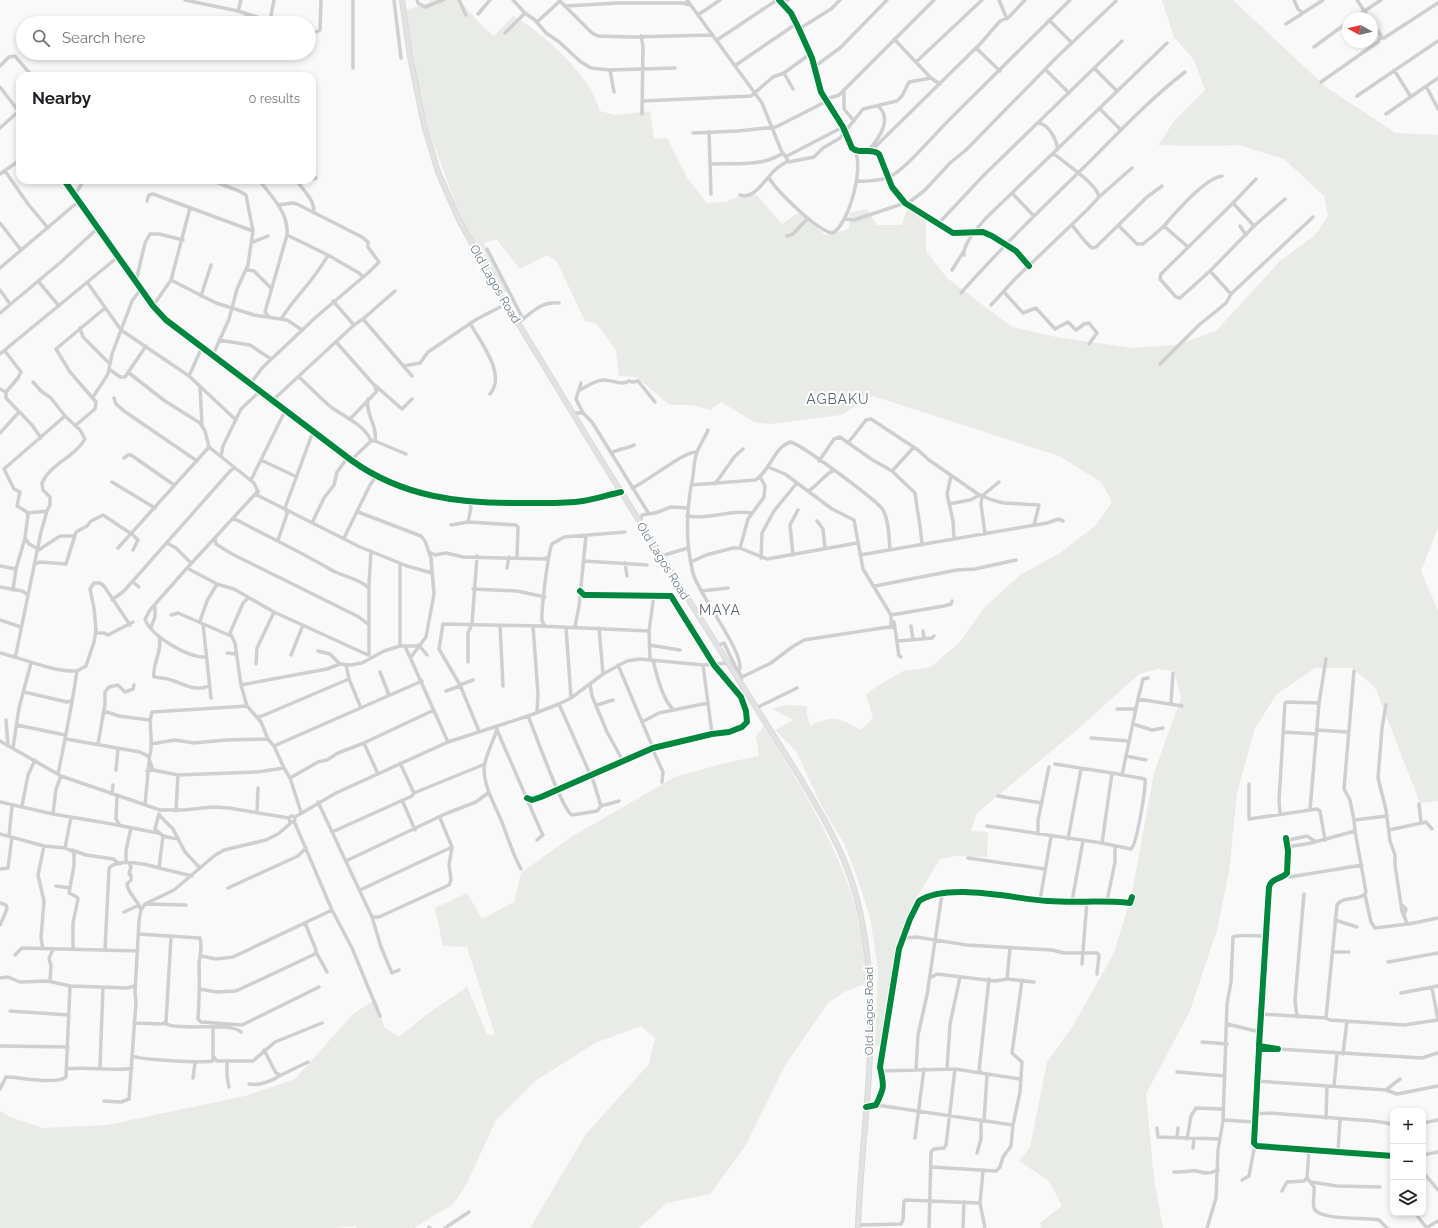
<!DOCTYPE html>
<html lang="en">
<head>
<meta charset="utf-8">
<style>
	body { margin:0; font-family:Raleway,sans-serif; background:#f6f6f6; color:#202124 }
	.controls { position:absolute; right:12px; bottom:12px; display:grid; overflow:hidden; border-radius:8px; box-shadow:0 2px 6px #0003 }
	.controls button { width:36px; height:36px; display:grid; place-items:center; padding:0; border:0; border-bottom:1px solid #e0e0e0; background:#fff; color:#202124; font:20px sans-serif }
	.compass { position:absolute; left:1342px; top:12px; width:36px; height:36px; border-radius:50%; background:#fff; box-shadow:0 2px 6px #0003; rotate:278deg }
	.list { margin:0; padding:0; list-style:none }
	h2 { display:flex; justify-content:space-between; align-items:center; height:52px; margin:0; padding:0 16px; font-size:17px }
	h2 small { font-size:13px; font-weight:400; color:#757577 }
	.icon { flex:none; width:22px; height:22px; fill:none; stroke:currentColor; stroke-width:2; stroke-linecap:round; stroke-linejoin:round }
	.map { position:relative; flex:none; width:1438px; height:1228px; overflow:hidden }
	.search { position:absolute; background:#fff; box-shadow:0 2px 6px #0003; left:16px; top:16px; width:300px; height:44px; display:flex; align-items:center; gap:10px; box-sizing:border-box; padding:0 14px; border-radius:22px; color:#757577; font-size:15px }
	.panel { position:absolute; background:#fff; box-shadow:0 2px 6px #0003; left:16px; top:72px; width:300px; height:112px; border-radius:12px }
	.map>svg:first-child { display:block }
	.green { fill:#e8ebe6 }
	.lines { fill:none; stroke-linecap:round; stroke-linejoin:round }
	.major-casing { stroke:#d5d6d7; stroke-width:6 }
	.minor { stroke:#cecfd0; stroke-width:3.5 }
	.major { stroke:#e1e2e2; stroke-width:4.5 }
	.cycleway-casing { stroke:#fff; stroke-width:8 }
	.cycleway { stroke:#00873e; stroke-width:6 }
	.labels { text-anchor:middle; stroke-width:4; stroke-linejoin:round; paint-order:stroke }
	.street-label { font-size:12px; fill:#657683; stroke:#fff }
	.quarter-label { font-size:14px; letter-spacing:1px; fill:#57646e; stroke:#fff }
</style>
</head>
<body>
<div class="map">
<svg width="1438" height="1228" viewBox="0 0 1438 1228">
	<rect width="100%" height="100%" fill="#f9f9f9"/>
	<path class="green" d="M431,0H459L483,27L494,36L513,16C538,29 572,61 588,85C593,93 596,102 600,111L615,115L650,111L654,139L667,138L688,179L707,203L726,202L743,194L754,192L782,224L799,212L825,235L849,229V213L867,209L877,225H902L908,207L926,210V251L947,278L1012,327L1056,337L1132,348L1176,345L1216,331L1280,261L1315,235L1328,216L1324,196L1284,159L1239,145L1209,146L1158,145L1175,120L1205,90L1194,60L1174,37L1162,0H1233L1327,88L1396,133L1438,135V528L1421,571L1438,611V801L1420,803L1375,687L1352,668H1315L1277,694L1255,728L1237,793L1229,872L1217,930L1190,1011L1146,1094L1154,1179L1163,1228H1041L1040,1223L1062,1206L1049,1181L1019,1161L1030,1147L1047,1062L1073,1026L1114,953L1132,893L1154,773L1181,698L1174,671L1158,669L1139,674L1078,729L977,813L971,831L988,832L987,857L955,856L940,859L917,897L900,935L880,1046L875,1045L878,970L870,917L858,880L845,845L822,807L796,751L775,730L793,720L772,709L787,705L807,706V714L810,726C834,714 838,718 861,730L873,718L866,694L876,687L903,671L931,667L960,642L984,608L1020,575L1060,553L1095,526L1112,502L1101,482L1059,456L873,396L841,415L770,424L754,422L721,402L710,410L693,405H670L636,377L619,376L616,350L596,323L585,321L557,262L547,255L520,269L496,239L484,243L508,291L503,293L473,245L458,210L429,131L417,84L406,10L429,3Z
		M764,726C793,774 824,823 845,876C858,910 864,946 868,983L846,991L828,1003L784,1067L746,1145L710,1194L667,1203L639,1228H530L586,1134L649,1064L655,1038L641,1026L595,1043L535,1081L496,1120L466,1185L453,1204L414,1228H357L355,1226L335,1228H0V1111L10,1117L43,1128L107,1125L245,1096L295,1079L353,1014L376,999L384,1027L399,1037L426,1015L467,987L487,1034L495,1035L467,947L443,946L435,908L467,893L482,919L514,902L521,873L571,837L675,777L729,762L759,756L756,736Z"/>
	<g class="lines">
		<g class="major-casing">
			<path id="major" d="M402,0L410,56L424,125L438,172L459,220L492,280L600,458L799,776C819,810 840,844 852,882C888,998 862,1110 858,1228"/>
		</g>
		<path class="minor" d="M185,0L238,11L276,23
			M394,0L401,58
			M417,0L418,3L425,7L443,0
			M459,0L466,15
			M513,0L525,13L535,20L546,33L558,41L581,62L591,68L610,70L675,68
			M559,0L592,33L598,36L631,37L713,35
			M687,0L762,103L781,150L789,162L814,157L823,148L840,138L863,109L897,101L902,96L909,82L931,78
			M779,0L791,13L799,29L812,58L821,92L843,127L852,148C860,155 870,147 879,154L892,187L905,203L953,233L983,232L992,236L1016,251L1029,266
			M999,0L1007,19
			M1294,0L1298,9L1303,13
			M1357,0L1369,18
			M783,4L788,0
			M566,6L618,3H683L690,5
			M238,11L241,0
			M478,14L490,0
			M698,15L720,0
			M1354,18L1381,0
			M1049,20L1072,43
			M270,21L274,0
			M537,22L560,1
			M1372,22L1381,36L1380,38H1384L1438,3
			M245,23L246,15
			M1286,24L1323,0
			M799,29L831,9L840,0
			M309,31L316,32L320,30L321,0
			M505,33L525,13
			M641,36L643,46L642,114
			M894,39L931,78L940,84
			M717,40L777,0
			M1314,47L1348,22
			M976,48L1000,71
			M916,62L982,0
			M736,65L796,24
			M0,66L9,57L15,56L32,76
			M814,67L840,48L887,0
			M353,68V0
			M1094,68L1116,90
			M1045,69L1069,93
			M610,70L614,92
			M1394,70L1411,97
			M784,73L793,89
			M1321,82L1378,42L1380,38
			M1426,86L1438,109
			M0,87L20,113
			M844,90V109L854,121
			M1357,96L1438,41
			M826,99L839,95L934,0
			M643,101L751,96L773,77L784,73L810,54
			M1099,108L1121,130
			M1386,114L1438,78
			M1038,123C1049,124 1056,139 1058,149
			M0,128L20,110
			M709,132L711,194
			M693,133L738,131L776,127L827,101
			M869,150C879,138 893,119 878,106
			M872,150L981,43L1000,21L1009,17L1025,0
			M1052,154L1057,156C1067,165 1097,184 1099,197
			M787,156L843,127
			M710,164C734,163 763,167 783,153
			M5,171L28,204L48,228
			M0,174L20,160
			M769,178C777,191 818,232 833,233C849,223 864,168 855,151
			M312,179L316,178
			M64,180L153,306L166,320L351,460C402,497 461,504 522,503C542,503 563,504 583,501C596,499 608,495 621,492
			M211,180L239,191L246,195L253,231L248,265L237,289L229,319L213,355
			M259,180C272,197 289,213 287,235L265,312L269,317
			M296,180C303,190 315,200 314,213
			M857,181C865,182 880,180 887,178C903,173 938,130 951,118L1070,0
			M298,183L307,180
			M1012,193L1034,216
			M740,195C754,200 766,178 775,170C779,166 783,164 788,161
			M74,196L84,180
			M147,201L149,195L153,194L253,231
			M1233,203L1256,179
			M907,204L925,190L950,163L966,150L1057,57L1116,1
			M844,219L854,220L905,203
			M0,223L21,250
			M938,224L984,175L1122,41
			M1072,225C1078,232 1085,243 1092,248L1096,247L1147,197L1162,186
			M1119,226L1137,244H1143C1150,238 1158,232 1164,226C1175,213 1205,178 1222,176
			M1164,226L1188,247
			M1240,226L1246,235
			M1254,226L1233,203L1161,274L1160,279L1176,297L1180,298L1210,271L1231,294L1313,217
			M975,231L985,219L1167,43
			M287,235L328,255L359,273L363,277
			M787,236L793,234L807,219
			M253,242L268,236
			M487,249L523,319
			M964,255C963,246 970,240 973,232
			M0,268L79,201
			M247,270L254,271L271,288
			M952,270L964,251
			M1210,271L1254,226L1285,199
			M171,280L216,303L254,315L287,320L302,330
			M38,281L59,306
			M136,281L145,243L150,234H159L183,240
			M87,282L121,330L189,376L236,420
			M0,290L10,304
			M1004,292L1023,313L1036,308L1055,329L1068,322L1076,330L1084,324L1089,323L1097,333L1089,344
			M961,293C998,251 1038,212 1078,173C1113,139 1146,102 1185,72
			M201,296L211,265
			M333,301L354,325
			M991,305L1015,279L1088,209L1099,197L1132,168
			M153,306L171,280L190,208
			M0,313L61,262L98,228
			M281,319C295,297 316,278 328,255
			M363,319L412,376
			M470,323C480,342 507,374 490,394
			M518,323C532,313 540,301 559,303
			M80,328L83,337L110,364
			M219,340L250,345L271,359
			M337,343L375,386L376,391
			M5,351L21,372L18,378L6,392V398L32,425L41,438
			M0,354L119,256
			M1160,364L1199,325L1226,303L1231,294
			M403,366L420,363L428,352L477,319L506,304
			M109,369L120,377H125L146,346
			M129,373L165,401L200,423L205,431L209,447L254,483L258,492
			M189,376L202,347
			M299,377C310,387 320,398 331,407C344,417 365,425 371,441
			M251,383L262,368L316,317L368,273L379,262L368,247V242L362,237L297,204L292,203L278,205
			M581,383L576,399L583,413
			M200,386L202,425
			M376,386L402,409L412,399
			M0,389L6,392
			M580,390C588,386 595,380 604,380C614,380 621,386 629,381L633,382L638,381L655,402
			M93,397L108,374L112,354L132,301L141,289
			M114,398L116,404L124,411L197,461
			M273,400L354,325L363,319L395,291
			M573,413H583L592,422L649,514
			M350,419L377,391
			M76,425L95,409L96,402L70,372L56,349L105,308
			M708,430C705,437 700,445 697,452C694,460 694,468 693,476C686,509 685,541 693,573C699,596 747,655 739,671
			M0,433L19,412
			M375,441L406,454
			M848,443L866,420L871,419L918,450L929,460L978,494L992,500L1004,503L1039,505L1034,525
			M611,453C620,448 627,449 634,445
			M221,456L223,446L241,409L260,391
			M124,458L128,455H131L174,485
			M261,460L297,477
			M351,460L371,441H375C378,426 365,414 368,399
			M819,461L834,439L840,437L871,459L892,471L915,493C917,510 921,527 922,545
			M768,467L785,474L832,509L854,520L863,569L891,615V626
			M892,471L913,448
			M951,476L947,494L953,521L954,538
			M251,480L286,409
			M112,482L155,508
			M715,484L735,456L743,449
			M691,485L755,480C770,472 774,446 791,442C803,446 877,500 883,510C889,521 889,537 890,550
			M632,488C646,483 685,450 697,452
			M808,491C816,487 827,472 833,471
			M255,494L360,547L407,566L432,573
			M949,504L970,500L980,495
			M285,508L311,437L315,431
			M358,512L421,536L425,541L431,558L434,594L426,637L411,657
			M28,513L47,511
			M687,516C710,520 731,509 751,513
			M233,518C265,535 297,550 328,568C340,576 358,578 369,588
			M817,521L823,529L825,548
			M468,522L471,508L469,502
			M640,522L642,515L655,513L671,507L688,508
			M312,523L324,498L334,485L337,472L348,457
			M451,525L468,522L516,525L518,527L517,557
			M131,533L138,540L133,550
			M985,534L981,504L982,496L999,482
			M25,538L29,544L38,549
			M344,538L370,485L377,475
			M215,539L216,544L232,554L359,617L369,625
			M278,540L287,514L286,509
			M167,543L176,548L191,563
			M118,548L209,447
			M740,548L748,519L764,497L765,486L760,477
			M37,551L60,536H75
			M429,552L435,555L446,553L463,557L545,559L548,557
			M793,555L790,525L798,510
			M860,555L1047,523L1059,519L1063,521
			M661,556L688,548
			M761,558L762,533L774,511L796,484
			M584,561L647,565
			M691,562L706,555L733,548H740L767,559L857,543
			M625,563L627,576
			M35,564L40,562L66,564L76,532L87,526L91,521L103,515L130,533
			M0,566L16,569
			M187,568L217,584L234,589L274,612L368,655
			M507,568L509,557
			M133,582L139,587
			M875,586L957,570L975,569L1016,560
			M0,587L22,591L28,595
			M473,589L517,591L545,597
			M13,590L16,569L25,538L28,515L27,512L17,506L20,492L14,489L4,469L65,416
			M701,591L728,588
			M248,598L243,603L230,633L235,643L241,685L247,706L261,722L268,739L274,746L422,681
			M112,600L124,591L231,470L235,468
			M171,615L178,613L231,636
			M891,615L944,606L951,604L952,601
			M0,620L21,627
			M200,621L207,601L217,584
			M891,621L894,622L899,656L901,657
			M203,624L211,698
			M472,624L477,556
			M500,625L503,686
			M533,626L538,694L537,712
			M545,626C544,624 543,623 542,621C541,611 548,552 552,544L564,537L625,532
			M911,626L913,640
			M151,627L155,617V606
			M566,627L571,698
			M575,627L579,606L586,536
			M599,628L603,674
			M923,631L924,639
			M96,633H104L108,635L133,622
			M159,637C163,650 152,664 154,677C160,678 166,678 171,680C184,684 195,692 209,686
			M898,641L932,638L934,636
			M419,645L427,655
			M649,645L680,650
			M400,646V563
			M405,646L448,742
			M717,646L724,643L735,666L742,677L740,683
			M318,651L330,654L340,664
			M0,653C21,658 54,672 75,671C79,671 83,667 86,666L94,642L96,630L94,608L90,589L94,583H100L104,586L130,625
			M227,653L236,654
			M291,655L303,625
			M369,655V584L371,551
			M13,657L16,654L41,532L47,511L50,505V497L43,490L42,483C50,464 75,457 85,439L80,430L65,416L51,398L41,391L33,382
			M206,657C188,658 151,636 145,619L150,610L187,568L258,491
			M650,659L649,631L654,595
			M653,660C656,673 663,702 674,710
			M468,662V633L472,624
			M256,664L257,648L274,612
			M346,665L349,679L361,708
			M618,665L653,748
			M703,665L712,734
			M1354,671L1344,789L1350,800L1354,820L1387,816
			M380,672L389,695
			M742,677L771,663L792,647L804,640L895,626
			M590,684L592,696L607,732L623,761
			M241,685L327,669L340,664L350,665L362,663L384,651L400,646H418
			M460,685L473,680
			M446,691L460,686
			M24,692L67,702L71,701
			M1138,699L1143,679L1148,678
			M1319,703L1326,659
			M1171,704L1173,673
			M597,705L613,700
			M1386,705L1382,728L1378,778L1386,810L1390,841L1395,855V865L1402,911L1407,923L1409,924L1438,918
			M756,708L797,688
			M1117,709H1136
			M103,714L107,712L119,716L149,720
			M528,716C535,732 562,810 572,815L597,811L601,806L594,783L559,704
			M257,717L262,716L349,679
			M6,720L8,746
			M642,722L659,713L708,703
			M1133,724L1152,730L1163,728
			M17,725L65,735
			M497,729C494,739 484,760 484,768C484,787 494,803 501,820C508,837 512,853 521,869
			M497,730L540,829L543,835L537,840
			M1318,730L1347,732
			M479,731L460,685L439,649L443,624L539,626L649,631
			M1283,732L1317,734
			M1091,738L1128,741
			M66,739L140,752L148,756L153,770
			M0,741L61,776L160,810H184L213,807L229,808L289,818
			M364,743L378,774
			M98,744L105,704V692L109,687L118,685L125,692L133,689L134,685
			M151,744L175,740L194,743L226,740L268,739
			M274,746L284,768
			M13,748L19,708L31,663
			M652,748L663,772L662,782
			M1126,756L1146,760
			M149,758C155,743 147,726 152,712L247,706
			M400,763L414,793
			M1055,764L1112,773L1102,843
			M116,770L118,749
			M147,771L153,770L178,775L257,772L284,768L290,778L301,812
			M58,774C65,740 72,705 77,671
			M1122,775L1138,699L1182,706
			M290,778L318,762L327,760L338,753L364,743L434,710
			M1249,784V819L1310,810
			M112,794L113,785
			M117,795L116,819L120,826
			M998,796L1042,803
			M527,798L532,800L541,797L653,748L712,734L729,732L742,727L747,722L746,711L741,697L714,665L671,596L590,595H584L580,591
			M402,800L415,830
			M0,802L53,814L112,824L158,833
			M318,802L372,917H379L449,885L451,880L449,865L452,847L440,818
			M1419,804L1421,823
			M145,805L149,762
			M22,806L28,775L35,760
			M601,806L619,801
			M176,811L178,775
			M257,812L258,788
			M53,814L56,789L61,776
			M1280,814L1279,800L1285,703L1287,702L1319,703L1310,810L1317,809L1320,811L1325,840
			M159,815L173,829L185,852L199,867
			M289 819a3 3 0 1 1 6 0a3 3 0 1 1-6 0Z
			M295,817L336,793L448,742L528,716L559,704L571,698L603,674L627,661L640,659L703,665L727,663
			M987,826L1102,843L1131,849C1137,844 1146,788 1145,779L1112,773
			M155,828C161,838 168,837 178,839
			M155,829L159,814
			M1389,830L1426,822L1432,829
			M332,832L412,796L414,793L485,764
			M0,834L44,846L65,848L74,852V865L69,893L77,897L78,899L73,923V948
			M1038,834V820L1049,767
			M9,836L12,806
			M163,836L159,868L192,876
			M1286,838L1288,851L1287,873C1281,880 1272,877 1269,887L1259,1046L1278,1049H1259L1254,1143L1257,1146L1393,1156
			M1286,838L1289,840L1307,836L1316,842
			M1068,839L1081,769
			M1287,847L1311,843L1355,831L1354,820
			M65,848L71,817
			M72,850L86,855L113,859L120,864
			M968,858L1045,869
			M346,861L445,814L476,802L488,793
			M126,863V850L131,828
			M129,863L131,867L129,874L131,875V880L127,884C128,894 138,900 141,910
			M0,869L8,868L12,837
			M1286,875L1290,877L1362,865
			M56,886L70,888
			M228,888L298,856L306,848
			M360,890L452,847
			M1365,895L1371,922L1375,928L1408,924
			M1040,900L1051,837
			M1072,901L1083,841
			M1107,901L1115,862V846
			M0,903L6,905L7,909L0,925
			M146,904L186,905
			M1402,905L1406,909L1404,915
			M332,910L352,948L380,1016
			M124,912L139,905
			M372,917L381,947L392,973L399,970
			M1335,920L1357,927
			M138,934L200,938C203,947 199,957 199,966C200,984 199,1001 198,1019L201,1022L242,1025L319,987
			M902,938L916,937L967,945L1052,950L1064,953H1097L1099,955L1097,974
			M43,949L41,938L44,901L38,875L44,846
			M105,950L109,868C119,858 147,864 159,868
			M316,952L327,972
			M1333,952H1349
			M15,955L22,948L138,951
			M201,956L216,959L233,957L332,910L294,821
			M1388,962L1438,953
			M1082,964L1087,901
			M0,978L8,977L20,982L48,981L70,986L127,988L135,986
			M930,978L937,974L995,981L1007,979L1034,982
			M1007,979L1010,948
			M50,981L51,966L49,958L53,950
			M200,989L216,992L236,991L315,954L316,950L305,923
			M1401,993L1438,986
			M10,1011L69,1015
			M1261,1014L1326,1018L1330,1020L1404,1025L1438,1020L1432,988
			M1297,1017L1295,1000L1304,894
			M1326,1018L1337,905C1343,895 1361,902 1366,892L1355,831
			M134,1023L162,1024L166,1022L171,937
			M164,1023C180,1032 230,1021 241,1032
			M1227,1024L1260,1032
			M1202,1042L1227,1044
			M0,1046L68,1047
			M1278,1049L1422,1058L1438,1053
			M264,1050L276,1073L281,1075L308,1062
			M1343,1054L1347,1021
			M133,1056C141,1060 203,1063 213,1061V1027
			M214,1057L217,1061H227V1076L229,1087
			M227,1061H253L275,1042L322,1023
			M100,1067L103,987
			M67,1069C83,1066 121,1072 132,1068
			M947,1069L950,1024L960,977
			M916,1070L918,1035L927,995L942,894
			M880,1071L955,1069L1020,1079
			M981,1072L979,1071L989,979
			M1177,1072L1225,1076
			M193,1078L195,1063
			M1257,1081L1386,1090L1397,1094L1438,1086
			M249,1084C259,1086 272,1081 281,1075
			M1334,1086L1337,1054
			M0,1089L6,1077C19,1077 57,1085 66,1077L70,986
			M1386,1090L1400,1079
			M104,1101L121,1102L129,1099L136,1002L135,992L139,921L141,910L145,904L174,890L214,856L224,850L266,840L278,834L292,822
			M876,1105L1013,1125
			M866,1107L876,1105C885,1086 884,1087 880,1067L899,949L910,919L919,901C949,882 1014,899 1048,901C1076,903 1103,900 1130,903L1132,897
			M1255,1114L1270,1113L1373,1121L1387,1123L1393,1126
			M1326,1118L1327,1086
			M1223,1120L1254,1122
			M984,1121L987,1075
			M1423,1123L1438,1120
			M1157,1128L1158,1137L1220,1139
			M915,1138L924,1069
			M1177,1138L1178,1128
			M1187,1139L1191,1116L1196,1108L1222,1109
			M1193,1148L1194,1139
			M1309,1149L1307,1178L1314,1187C1315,1193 1312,1202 1314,1208C1318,1221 1367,1217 1379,1220L1387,1228
			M1338,1152L1340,1120
			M977,1153L981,1139V1121
			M1423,1155L1438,1152
			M931,1167L996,1171L1000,1167L1003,1157L1011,1146L1013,1125L1020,1092L1022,1062L1012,1053L1022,980
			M983,1171L980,1203L985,1228
			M1174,1172C1180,1172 1184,1172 1190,1171C1201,1169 1202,1177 1218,1170
			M1423,1172L1438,1190
			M1242,1180L1249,1176L1255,1144
			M1311,1182L1337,1186L1380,1187
			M1282,1191L1287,1182L1304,1181L1307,1178
			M1415,1213L1426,1227
			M858,1225L901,1224L903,1220L904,1201L906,1200L980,1203
			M429,1227L430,1228
			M445,1228L469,1212
			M929,1228L931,1152L934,1149L944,1148L946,1145L955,1069
			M963,1228L964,1202
			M1207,1228L1216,1198L1218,1150L1223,1121L1227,1004L1231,982L1233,937C1237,934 1259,936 1266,936
			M1426,1228L1438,1221"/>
		<use href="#major" class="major"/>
		<g class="cycleway-casing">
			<path id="cycleway" d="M779,0L791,13L799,29L812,58L821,92L843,127L852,148C860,155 870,147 879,154L892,187L905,203L953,233L983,232L992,236L1016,251L1029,266
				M64,180L153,306L166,320L351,460C402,497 461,504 522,503C542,503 563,504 583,501C596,499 608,495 621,492
				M527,798L532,800L541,797L653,748L712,734L729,732L742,727L747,722L746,711L741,697L714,665L671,596L590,595H584L580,591
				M1286,838L1288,851L1287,873C1281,880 1272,877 1269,887L1259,1046L1278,1049H1259L1254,1143L1257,1146L1393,1156
				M866,1107L876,1105C885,1086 884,1087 880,1067L899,949L910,919L919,901C949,882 1014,899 1048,901C1076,903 1103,900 1130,903L1132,897"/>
		</g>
		<use href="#cycleway" class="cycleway"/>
	</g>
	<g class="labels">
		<g class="street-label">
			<text transform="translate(495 284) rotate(60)" y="4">Old Lagos Road</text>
			<text transform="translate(663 561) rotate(58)" y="4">Old Lagos Road</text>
			<text transform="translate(869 1011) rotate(-90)" y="4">Old Lagos Road</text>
		</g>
		<g class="quarter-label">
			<text x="838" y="404">AGBAKU</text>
			<text x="720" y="615">MAYA</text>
		</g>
	</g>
</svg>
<div class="controls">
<button>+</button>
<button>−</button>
<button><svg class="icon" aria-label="layers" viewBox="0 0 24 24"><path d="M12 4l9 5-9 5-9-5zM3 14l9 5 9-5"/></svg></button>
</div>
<svg class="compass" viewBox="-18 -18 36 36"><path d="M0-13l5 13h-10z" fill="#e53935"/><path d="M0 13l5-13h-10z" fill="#757577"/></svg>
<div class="search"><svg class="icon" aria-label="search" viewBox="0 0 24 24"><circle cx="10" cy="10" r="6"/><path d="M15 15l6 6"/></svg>Search here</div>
<section class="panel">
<h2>Nearby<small>0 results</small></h2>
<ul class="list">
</ul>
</section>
</div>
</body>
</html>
